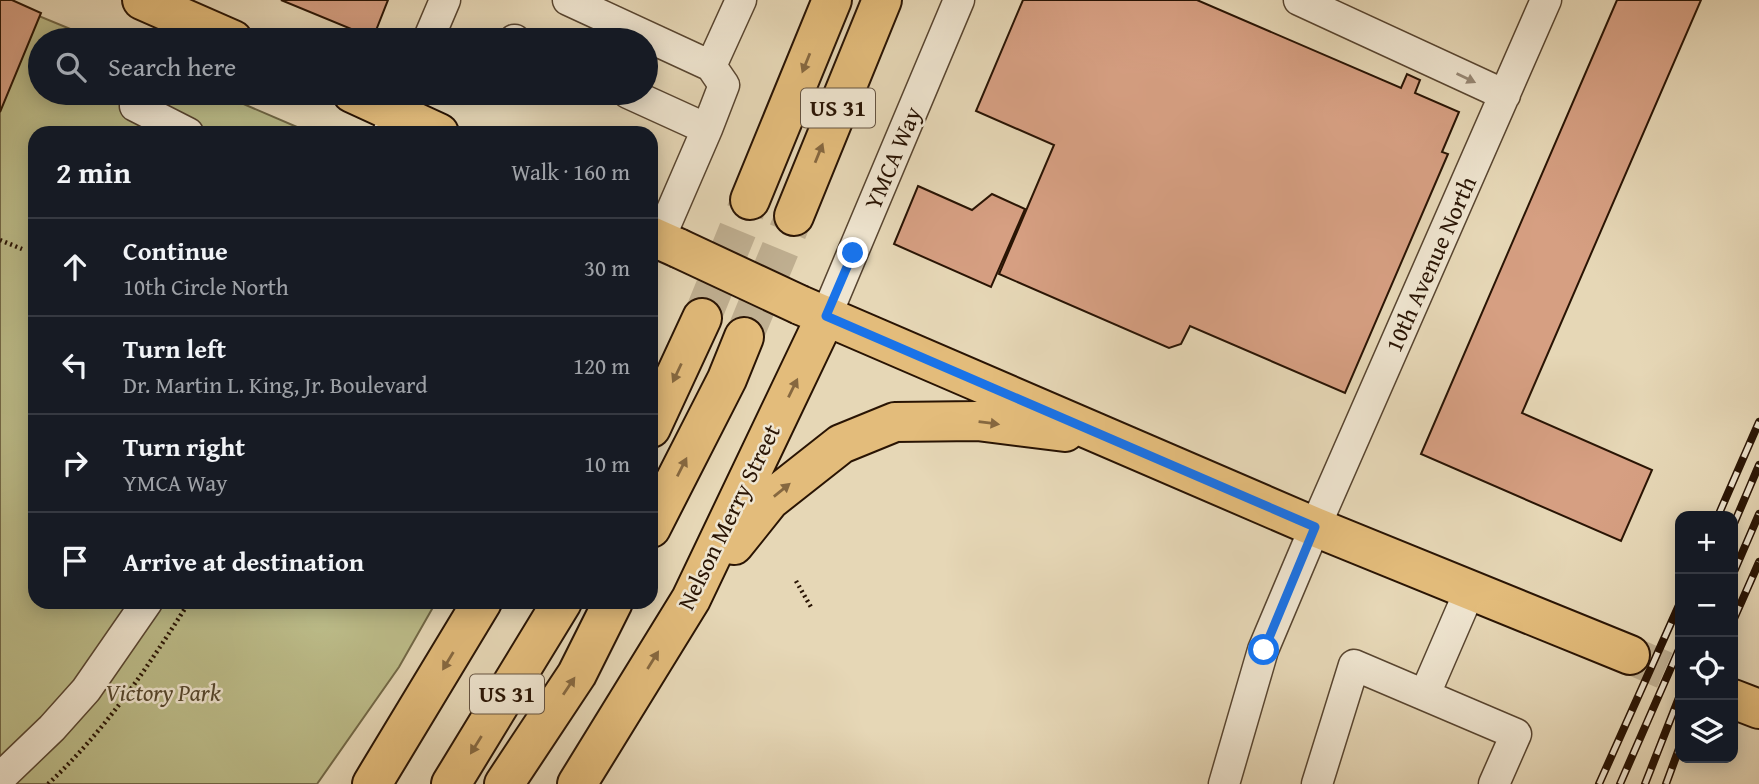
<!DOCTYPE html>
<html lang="en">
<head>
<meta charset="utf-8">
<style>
	body { margin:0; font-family:"Gentium Book Plus",serif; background:#20242c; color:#f1f3f6 }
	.controls { position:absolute; right:21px; bottom:21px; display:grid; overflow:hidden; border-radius:14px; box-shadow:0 4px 18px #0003 }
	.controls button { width:63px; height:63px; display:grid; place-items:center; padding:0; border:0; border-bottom:2px solid #363941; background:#171b24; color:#f1f3f6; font:35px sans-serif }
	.stop { position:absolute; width:21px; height:21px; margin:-16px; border:5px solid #1a73e8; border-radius:50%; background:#fff }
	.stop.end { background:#1a73e8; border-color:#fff; box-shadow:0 2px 7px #0008 }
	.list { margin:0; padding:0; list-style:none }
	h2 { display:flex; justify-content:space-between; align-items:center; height:91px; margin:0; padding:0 28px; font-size:30px }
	h2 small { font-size:23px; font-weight:400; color:#9ea1a6 }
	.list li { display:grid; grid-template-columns:46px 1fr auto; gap:21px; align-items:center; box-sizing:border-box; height:98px; padding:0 28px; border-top:2px solid #363941 }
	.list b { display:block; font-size:26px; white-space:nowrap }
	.list p { margin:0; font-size:23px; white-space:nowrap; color:#9ea1a6 }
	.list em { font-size:23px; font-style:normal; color:#9ea1a6 }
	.icon { flex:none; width:38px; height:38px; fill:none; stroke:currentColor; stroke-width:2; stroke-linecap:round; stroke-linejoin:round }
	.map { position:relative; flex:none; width:1759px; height:784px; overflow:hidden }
	.search { position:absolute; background:#171b24; box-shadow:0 4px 18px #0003; left:28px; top:28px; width:630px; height:77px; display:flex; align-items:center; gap:18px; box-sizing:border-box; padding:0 24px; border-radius:38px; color:#9ea1a6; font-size:26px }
	.panel { position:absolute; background:#171b24; box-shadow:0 4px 18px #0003; left:28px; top:126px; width:630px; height:483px; border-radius:21px }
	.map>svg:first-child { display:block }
	.green { fill:#bcbc89; stroke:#726846; stroke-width:2 }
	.building { fill:#d69f82; stroke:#291404; stroke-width:2 }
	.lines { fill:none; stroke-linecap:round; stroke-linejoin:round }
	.major-tunnel { stroke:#c0b092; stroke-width:38; stroke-dasharray:38 19; stroke-linecap:butt }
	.minor-casing { stroke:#584530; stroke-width:33 }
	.major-casing { stroke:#291404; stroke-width:42 }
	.path { stroke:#291404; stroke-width:4.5; stroke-dasharray:2 3.5; stroke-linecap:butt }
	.minor { stroke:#efe5d0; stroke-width:30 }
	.major { stroke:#e3bc7b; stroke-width:38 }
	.rail-casing { stroke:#291404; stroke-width:8 }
	.rail { stroke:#efe5d0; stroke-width:5; stroke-dasharray:16; stroke-linecap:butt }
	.major-bridge-casing { stroke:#291404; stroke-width:42; stroke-linecap:butt }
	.major-bridge { stroke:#e3bc7b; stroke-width:38 }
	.oneway { fill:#866840 }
	.oneway2 { fill:#968774 }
	.route { stroke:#1a73e8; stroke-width:9 }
	.labels { text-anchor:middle; stroke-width:5; stroke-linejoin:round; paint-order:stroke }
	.shield { fill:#efe5d0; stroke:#645341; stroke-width:2 }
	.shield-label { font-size:23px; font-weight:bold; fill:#291404 }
	.street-label { font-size:24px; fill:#291404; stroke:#efe5d0 }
	.park-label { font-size:24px; font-style:italic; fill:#55462c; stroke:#efe5d0 }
</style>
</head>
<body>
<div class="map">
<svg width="1759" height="784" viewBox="0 0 1759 784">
	<rect width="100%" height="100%" fill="#e6d7b6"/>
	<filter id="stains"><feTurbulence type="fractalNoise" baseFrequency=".00286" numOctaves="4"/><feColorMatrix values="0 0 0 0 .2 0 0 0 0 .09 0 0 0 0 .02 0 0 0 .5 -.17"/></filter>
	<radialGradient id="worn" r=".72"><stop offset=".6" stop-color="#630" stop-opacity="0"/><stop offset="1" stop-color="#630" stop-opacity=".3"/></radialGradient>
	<path class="green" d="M0,0L97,40H40V93H218L311,133H35V602H436L399,667L317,784H0Z"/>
	<path class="building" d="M0,0H12L41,13L0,112Z
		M281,0H388L373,38Z
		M1023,0H1197L1401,88L1407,74L1420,80L1415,93L1459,112L1442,152L1448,154L1345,393L1190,326L1181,344L1169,348L999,274L1054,145L976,111Z
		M1617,0H1701L1522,413L1652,470L1621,541L1421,454Z
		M918,186L972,210L992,194L1025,209L991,287L894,244Z"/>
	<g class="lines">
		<path class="major-tunnel" d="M702,318L750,200
			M744,337L794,216
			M1630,655L1680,677"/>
		<g class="minor-casing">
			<path id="minor" d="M568,0L711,66L724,85L707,129
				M1299,0L1505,95
				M428,40L445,0
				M514,40H515
				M711,66L741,0
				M628,93L707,129L659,240
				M135,106L188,133
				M388,133L406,93
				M826,316L959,0
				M1425,694L1470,590
				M0,778L52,728L86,690L147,602
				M1224,784L1263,650L1315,527L1546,0
				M1317,784L1354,665L1516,734L1494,784"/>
		</g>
		<g class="major-casing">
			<path id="major" d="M142,0L233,40
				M352,93L439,133
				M750,200L832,0
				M794,216L882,0
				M651,236L678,248
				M800,305L1315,527L1630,655
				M651,428L702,318
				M651,528L727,379L744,337
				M734,545L770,500L841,444L895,422L977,421L1065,432
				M1733,699L1759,709
				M372,784L482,602
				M451,784L562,602
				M504,784L577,674L613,602
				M577,784L691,599L826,316"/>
		</g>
		<path class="path" d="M0,240L22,249
			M796,581L811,607
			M48,784C105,731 148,667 189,602"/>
		<use href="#minor" class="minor"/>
		<use href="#major" class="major"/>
		<g class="rail-casing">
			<path id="rail" d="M1718,516L1759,422
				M1733,526L1759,465
				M1733,574L1759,514
				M1733,621L1759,562
				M1599,784L1680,603
				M1620,784L1680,647
				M1645,784L1680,695
				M1666,784L1680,746"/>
		</g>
		<use href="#rail" class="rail"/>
		<g class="major-bridge-casing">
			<path id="major-bridge" d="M678,248L800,305"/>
		</g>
		<use href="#major-bridge" class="major-bridge"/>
	</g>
	<defs><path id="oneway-solid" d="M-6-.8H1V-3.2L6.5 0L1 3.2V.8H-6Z" transform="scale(1.75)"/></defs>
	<g class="oneway">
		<use href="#oneway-solid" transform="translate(806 63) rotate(112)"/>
		<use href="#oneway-solid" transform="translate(819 153) rotate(-68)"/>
		<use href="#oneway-solid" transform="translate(677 373) rotate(115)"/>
		<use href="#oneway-solid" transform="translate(793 388) rotate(-64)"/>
		<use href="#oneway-solid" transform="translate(989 423) rotate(7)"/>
		<use href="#oneway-solid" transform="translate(682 467) rotate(-63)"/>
		<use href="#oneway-solid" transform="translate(782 490) rotate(-39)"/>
		<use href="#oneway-solid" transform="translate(653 660) rotate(-58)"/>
		<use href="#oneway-solid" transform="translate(448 661) rotate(121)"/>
		<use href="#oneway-solid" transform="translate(569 686) rotate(-56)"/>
		<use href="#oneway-solid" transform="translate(476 745) rotate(122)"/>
	</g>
	<use class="oneway2" href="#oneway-solid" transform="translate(1466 78) rotate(26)"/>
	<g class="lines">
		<path class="route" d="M853,253L826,316L1315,527L1264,650"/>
	</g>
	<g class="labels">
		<g class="shield">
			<rect x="801" y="88.5" width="74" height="39" rx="5"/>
			<rect x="470" y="674.5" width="74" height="39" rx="5"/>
		</g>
		<g class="shield-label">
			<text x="838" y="116">US 31</text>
			<text x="507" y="702">US 31</text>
		</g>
		<g class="street-label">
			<text transform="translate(893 158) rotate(-67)" y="8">YMCA Way</text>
			<text transform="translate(1431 264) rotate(-66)" y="8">10th Avenue North</text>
			<text transform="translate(729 517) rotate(-64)" y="8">Nelson Merry Street</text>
		</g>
		<g class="park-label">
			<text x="163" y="701">Victory Park</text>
		</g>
	</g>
	<rect width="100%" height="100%" filter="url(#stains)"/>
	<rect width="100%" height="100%" fill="url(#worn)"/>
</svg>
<div class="controls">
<button>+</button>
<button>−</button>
<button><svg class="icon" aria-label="locate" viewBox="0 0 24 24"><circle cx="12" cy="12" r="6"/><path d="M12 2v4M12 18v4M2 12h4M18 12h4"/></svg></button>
<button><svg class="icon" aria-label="layers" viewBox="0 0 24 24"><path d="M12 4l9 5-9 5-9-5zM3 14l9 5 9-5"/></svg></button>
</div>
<div class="stop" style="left:1264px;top:650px"></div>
<div class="stop end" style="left:853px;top:253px"></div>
<div class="search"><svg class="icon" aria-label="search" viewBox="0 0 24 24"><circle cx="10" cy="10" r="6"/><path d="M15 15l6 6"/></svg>Search here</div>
<section class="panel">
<h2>2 min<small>Walk · 160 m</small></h2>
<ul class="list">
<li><svg class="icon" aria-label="ahead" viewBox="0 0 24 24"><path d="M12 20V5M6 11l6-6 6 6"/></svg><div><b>Continue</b><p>10th Circle North</p></div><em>30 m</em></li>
<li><svg class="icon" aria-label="left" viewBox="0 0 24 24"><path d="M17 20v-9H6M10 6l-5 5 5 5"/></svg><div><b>Turn left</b><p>Dr. Martin L. King, Jr. Boulevard</p></div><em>120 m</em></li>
<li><svg class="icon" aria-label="right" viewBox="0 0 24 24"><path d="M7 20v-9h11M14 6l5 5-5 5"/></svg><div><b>Turn right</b><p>YMCA Way</p></div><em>10 m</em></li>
<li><svg class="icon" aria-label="arrive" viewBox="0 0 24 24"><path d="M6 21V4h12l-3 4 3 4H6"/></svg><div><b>Arrive at destination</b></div></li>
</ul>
</section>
</div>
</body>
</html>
